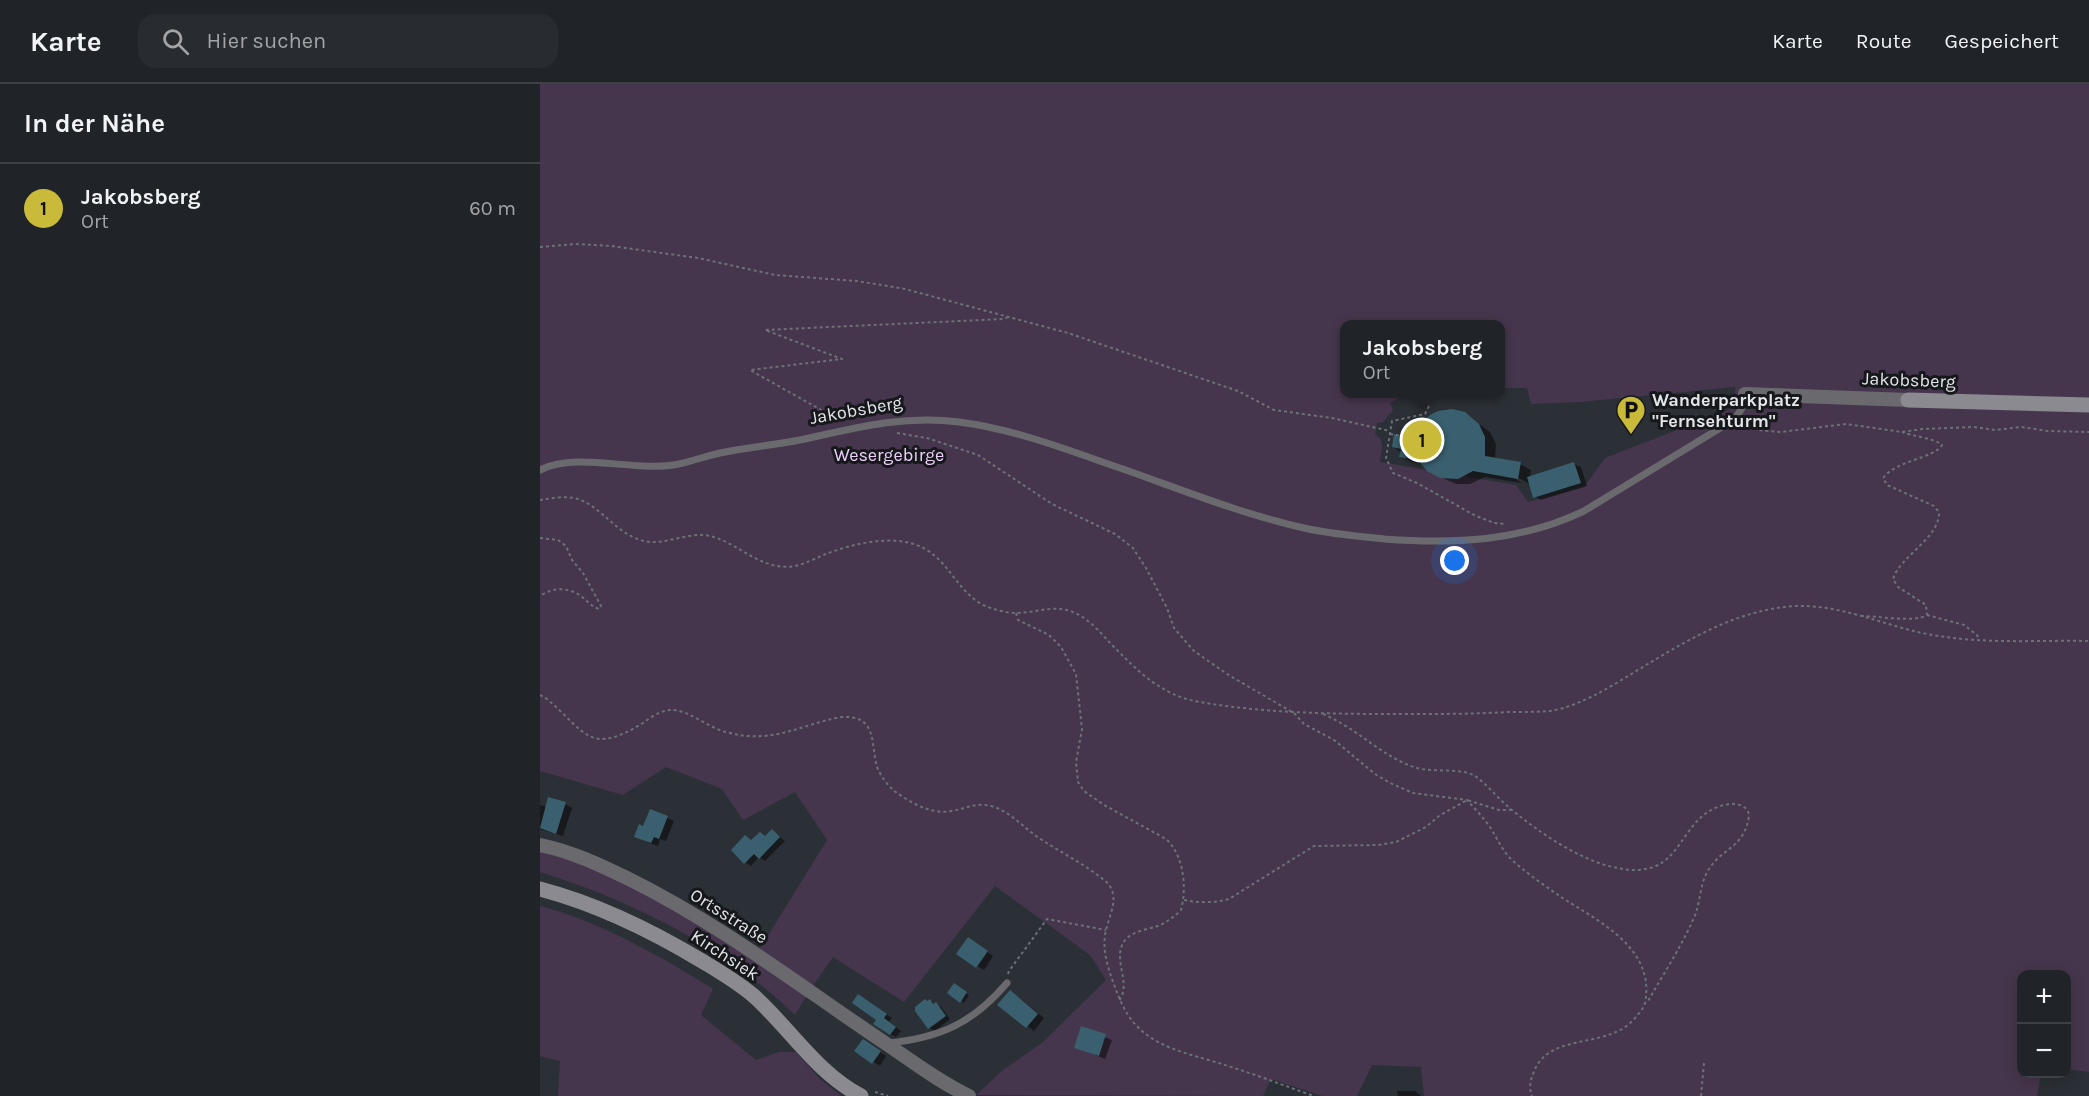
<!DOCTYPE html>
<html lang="de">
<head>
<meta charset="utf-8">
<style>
	body { margin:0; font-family:Karla,sans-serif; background:#282c30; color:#f1f3f6 }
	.controls { position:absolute; right:18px; bottom:18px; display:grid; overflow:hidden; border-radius:12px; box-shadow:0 3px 15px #0003 }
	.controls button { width:54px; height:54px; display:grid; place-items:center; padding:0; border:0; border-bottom:2px solid #3d4145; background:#202428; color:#f1f3f6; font:30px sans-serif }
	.you { position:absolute; left:915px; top:477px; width:21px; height:21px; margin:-15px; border:4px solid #fff; border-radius:50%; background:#1a73e8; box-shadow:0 0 0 9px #1a73e833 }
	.badge { display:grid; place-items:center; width:39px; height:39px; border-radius:50%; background:#c9ba3a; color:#111; font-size:20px; font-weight:700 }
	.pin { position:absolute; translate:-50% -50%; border:3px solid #fff; box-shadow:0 2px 6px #0006 }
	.popup { position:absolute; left:800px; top:236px; width:165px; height:78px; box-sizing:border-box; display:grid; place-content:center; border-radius:12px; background:#202428; filter:drop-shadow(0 2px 4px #0005); font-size:20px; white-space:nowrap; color:#a2a4a8 }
	.popup b { font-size:22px; color:#f1f3f6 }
	.popup::after { content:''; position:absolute; left:50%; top:100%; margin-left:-12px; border:12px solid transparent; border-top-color:#202428 }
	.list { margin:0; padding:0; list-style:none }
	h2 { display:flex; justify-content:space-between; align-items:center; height:78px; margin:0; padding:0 24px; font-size:26px }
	h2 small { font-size:20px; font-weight:400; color:#a2a4a8 }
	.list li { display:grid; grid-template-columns:39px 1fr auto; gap:18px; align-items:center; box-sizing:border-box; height:90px; padding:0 24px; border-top:2px solid #3d4145 }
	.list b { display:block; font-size:22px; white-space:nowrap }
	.list p { margin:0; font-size:20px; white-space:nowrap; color:#a2a4a8 }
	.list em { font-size:20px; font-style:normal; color:#a2a4a8 }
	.icon { flex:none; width:33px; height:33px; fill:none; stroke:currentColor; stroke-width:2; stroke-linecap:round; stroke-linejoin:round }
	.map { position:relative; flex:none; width:1549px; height:1012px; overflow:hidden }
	header { display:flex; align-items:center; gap:36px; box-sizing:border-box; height:84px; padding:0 30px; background:#202428; border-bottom:2px solid #3d4145 }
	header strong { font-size:28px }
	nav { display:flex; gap:33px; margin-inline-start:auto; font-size:21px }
	.search { width:420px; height:54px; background:#282c30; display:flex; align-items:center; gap:15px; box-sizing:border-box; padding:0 21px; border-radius:18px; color:#a2a4a8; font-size:22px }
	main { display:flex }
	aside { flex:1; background:#202428 }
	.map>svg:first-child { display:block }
	.green { fill:#46364d; fill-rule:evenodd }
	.shadow { fill:#0007 }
	.building { fill:#3a606f }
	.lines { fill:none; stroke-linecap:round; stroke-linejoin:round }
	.path { stroke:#6d7177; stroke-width:2; stroke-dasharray:3 3; stroke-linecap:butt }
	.lane { stroke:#6a6a6e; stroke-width:7 }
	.street { stroke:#6a6a6e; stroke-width:14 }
	.secondary { stroke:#8a8a90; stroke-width:15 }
	.labels { text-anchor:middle; stroke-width:6; stroke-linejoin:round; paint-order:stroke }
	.street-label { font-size:18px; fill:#e2e6ea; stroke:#16181b }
	.poi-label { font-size:18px; font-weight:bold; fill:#e2e6ea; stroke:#16181b; text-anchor:start }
	.park-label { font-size:18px; fill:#eed1fb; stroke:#16181b }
</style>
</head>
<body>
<header>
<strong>Karte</strong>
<div class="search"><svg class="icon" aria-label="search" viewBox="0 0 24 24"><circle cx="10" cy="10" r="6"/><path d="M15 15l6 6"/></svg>Hier suchen</div>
<nav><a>Karte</a><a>Route</a><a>Gespeichert</a></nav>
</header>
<main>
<aside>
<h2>In der Nähe<small></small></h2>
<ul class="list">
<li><span class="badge">1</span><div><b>Jakobsberg</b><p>Ort</p></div><em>60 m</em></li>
</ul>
</aside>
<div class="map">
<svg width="1549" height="1012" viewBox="0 0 1549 1012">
	<rect width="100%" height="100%" fill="#2b3036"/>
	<path class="green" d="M0,0H1549V988L1527,985L1526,890H1482V990H1501L1497,1012H884L881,983L832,981L817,1012H783L731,995L723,1012L436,1011L463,986L502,959L566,896L550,871L455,802L364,918L293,873L272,903L219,866L287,756L255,708L203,736L182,705L126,683L83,711L0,687ZM804,240H960V304H987L991,320L1040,318L1195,303L1196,323L1065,374L1044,403L988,418L976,401L840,378C841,368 846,356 835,350L837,339L843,338L853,326L850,319L856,316L860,310H863H804Z
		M0,766L80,794L157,835L267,911L255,931C185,863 93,817 0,788Z
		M0,822C61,838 120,872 173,905L161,931L216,976L239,968H256L280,995L301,1012H18L20,977L0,972Z"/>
	<path class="shadow" d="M924,329L950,348L956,360L955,375L980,380L991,386L990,394L1034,380L1041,383L1047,402L1001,416L995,413L991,401L972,390L971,392L982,399L945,393L930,400H916L896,391L883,380L872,378L861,372L862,368L853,363L875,356Z
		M25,720L32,724L23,752L0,745V721L7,723Z
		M111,727L134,737L126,757L120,755L118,762L102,756Z
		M232,747L245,757L225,777L219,773L211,782L205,778L206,753L211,756L226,753Z
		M435,859L453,872L444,886L418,870Z
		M414,901L429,911L424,919L409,909Z
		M476,912L504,934L494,947L460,921Z
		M325,915L352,934L349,938L361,947L356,953L350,950L338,936Z
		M390,917L401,923L410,935L395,947L389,944L387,918Z
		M542,944L572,956L565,975L536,963Z
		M330,961L346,972L340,982L317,967Z
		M857,1007H875L881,1012H858Z"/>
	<path class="building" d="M912,325L925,328L939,340L945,353V372L981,378L978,395L933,387L918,395L900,394L887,387L878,376L859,373L861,365L852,363L854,350L874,354L880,341L890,331L898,327Z
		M1034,378L1041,399L993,414L987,393Z
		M8,713L26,718L16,750L0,744Z
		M110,725L128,732L119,755L114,753L111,759L94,753L99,740L103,742Z
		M232,745L240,753L219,775L214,770L204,780L191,766L205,751L211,756L220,748L225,752Z
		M428,853L448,867L436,884L416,870Z
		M414,899L427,908L420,919L407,909Z
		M470,906L498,930L486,944L457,921Z
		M318,910L347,930L344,934L356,943L350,951L333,940L336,936L312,919Z
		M385,915L387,917L390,915L393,920L396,918L406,932L388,945L375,927V923Z
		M541,942L566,950L559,972L534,964Z
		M323,955L341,967L332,980L314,967Z"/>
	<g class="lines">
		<path class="path" d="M0,163L36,160L71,162L158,174L235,191L317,197L365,205L528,249L698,307L734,326L792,334L850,347
			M889,322L885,330L852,337L846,374L853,389L877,399L934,431L954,439L965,440
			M304,335L290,331L210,286L302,275L225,246L463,235L471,232
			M1203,339L1218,346L1241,348L1306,340L1362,348L1382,345L1434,343L1455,346L1482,343L1507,347L1549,348
			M357,349L387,354L438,371L512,420L575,450L593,464L606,484L627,524L634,544L654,567L690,592L754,629L764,640L794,656L835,690L850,699L873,709L927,716C936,726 946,736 953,748C959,758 964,769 973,777C988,790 1005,802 1021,813C1058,837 1116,864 1105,919C1104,924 1099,929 1095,934C1068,967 1008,946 993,990C990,997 989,1005 992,1012
			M850,350L886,356L884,367
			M0,416C13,414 28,411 41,416C64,426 78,451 104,457C125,462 148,447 170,452C199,459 222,488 255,482C265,480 276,474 286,470C309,461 335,455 359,457C407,462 410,503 443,521C452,525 466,529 476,529C496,529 513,520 533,528C548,534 560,548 571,560C597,586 621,612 660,618C729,630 798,630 868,630C901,630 934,630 968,628C982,628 996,628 1010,627C1025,625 1043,617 1057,610C1069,604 1081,596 1093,589C1141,560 1188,530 1244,523C1297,516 1348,545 1399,552C1449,560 1499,556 1549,557
			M0,454L18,456L26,462L32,476L43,489L61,522L59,525C50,522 46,515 38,510C26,503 11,504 0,512
			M476,529L478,536L509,551L521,563L536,590L542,645L536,678L538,698L544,707L564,721L626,755C644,771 647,804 641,826C634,833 627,838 618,842C608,845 595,847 587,854C569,872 593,898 579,917
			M1387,531L1424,541L1437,551L1439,556
			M1321,532C1339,532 1375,539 1387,531L1386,521L1358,503L1353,495C1360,472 1400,454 1399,428L1394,422L1347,401L1343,394C1357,376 1395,374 1402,361C1397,355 1372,352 1362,348
			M0,611L7,615C47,649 49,672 103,639C111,633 121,626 131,626C147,625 169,644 186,648C232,661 259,641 301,633C336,631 331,656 336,679C338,689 346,699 353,706C369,718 391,731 411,727C426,725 435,718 451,722C469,727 481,741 496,752C518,767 543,779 564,796C583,811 568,832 565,851C563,867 567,880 572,895C579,914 585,932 601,946C624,967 659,972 688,982C717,991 745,1002 774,1012
			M783,630C817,644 843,674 877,684C895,689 919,683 935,692C948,701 959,716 972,726C1000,749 1042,778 1078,784C1091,787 1106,787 1118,781C1145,768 1150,722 1193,720C1198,720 1206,722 1208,728C1210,731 1208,737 1207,741C1200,764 1181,766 1169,785C1159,800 1161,820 1153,836C1140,865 1122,892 1107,919
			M644,816C660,819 674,819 689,815L774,762L838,761L856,758L886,743L899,732L927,716L959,726H971
			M468,890L469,887L507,835L566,846
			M335,1008L348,1012
			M1161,1012L1164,979"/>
		<path class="lane" d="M0,386C38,367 96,389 139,380C153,377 166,372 180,369C208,363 237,361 265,355C318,343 365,331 419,338C474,345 528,366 580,384C640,405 701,430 764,444C790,450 817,452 844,455C914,460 979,458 1044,427L1195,335L1202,324L1205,310
			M348,959C400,954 433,939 467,899"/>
		<path class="street" d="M1205,310L1368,316
			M0,761C31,767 60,781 89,795C180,840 260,902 345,959C372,977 399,998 429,1012"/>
		<path class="secondary" d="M1368,316L1549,321
			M0,805C57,820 112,847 162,877C180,888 199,899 215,913C251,946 277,989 321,1012"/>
	</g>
	<defs>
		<g id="parking-pin" transform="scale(1.5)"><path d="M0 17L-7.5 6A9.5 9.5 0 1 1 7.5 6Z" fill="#c9ba3a" stroke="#16181b"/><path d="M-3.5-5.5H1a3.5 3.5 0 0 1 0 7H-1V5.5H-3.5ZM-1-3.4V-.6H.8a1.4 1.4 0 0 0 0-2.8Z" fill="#111"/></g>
	</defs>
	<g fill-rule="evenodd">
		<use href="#parking-pin" x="1091" y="326"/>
	</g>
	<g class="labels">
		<g class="street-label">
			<text transform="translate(1369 296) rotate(2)" y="6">Jakobsberg</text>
			<text transform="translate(316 326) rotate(-10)" y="6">Jakobsberg</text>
			<text transform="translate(189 832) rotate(32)" y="6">Ortsstraße</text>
			<text transform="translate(185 871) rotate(33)" y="6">Kirchsiek</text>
		</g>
		<g class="poi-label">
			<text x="1112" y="322">Wanderparkplatz<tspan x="1112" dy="21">"Fernsehturm"</tspan></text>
		</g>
		<g class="park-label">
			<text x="349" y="377">Wesergebirge</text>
		</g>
	</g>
</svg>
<div class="controls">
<button>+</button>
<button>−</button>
</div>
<div class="you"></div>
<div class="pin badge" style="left:882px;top:356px">1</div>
<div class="popup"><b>Jakobsberg</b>Ort</div>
</div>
</main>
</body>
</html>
